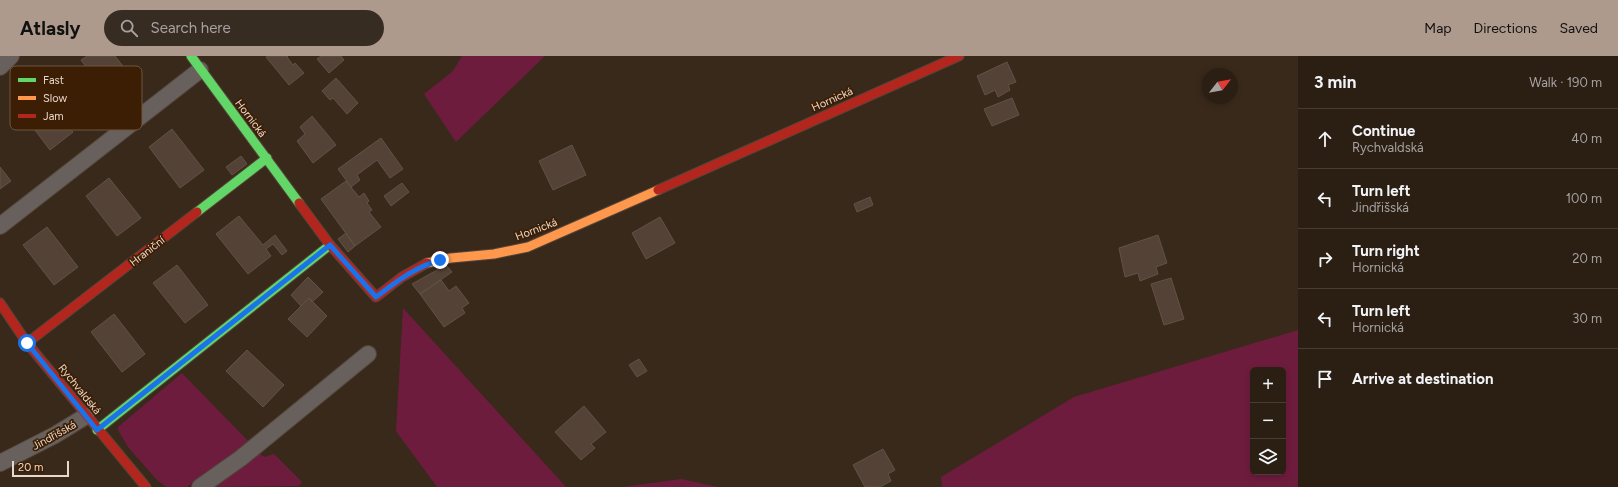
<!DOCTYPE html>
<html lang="en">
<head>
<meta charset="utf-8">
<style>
	body { margin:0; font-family:Figtree,sans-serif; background:#372c22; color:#f1f3f6 }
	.controls { position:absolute; right:12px; bottom:12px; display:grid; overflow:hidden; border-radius:6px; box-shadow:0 2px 6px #0003 }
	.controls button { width:36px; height:36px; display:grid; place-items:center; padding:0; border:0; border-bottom:1px solid #473d34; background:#2b1f14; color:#f1f3f6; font:20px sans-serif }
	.compass { position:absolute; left:1202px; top:12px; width:36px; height:36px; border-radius:50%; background:#2b1f14; box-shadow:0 2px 6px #0003; rotate:59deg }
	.scale { position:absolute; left:12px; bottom:10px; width:57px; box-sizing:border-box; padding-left:4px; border:2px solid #ebd7c9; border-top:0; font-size:11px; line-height:14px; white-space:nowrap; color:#ebd7c9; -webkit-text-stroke:3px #3b1e04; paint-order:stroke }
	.stop { position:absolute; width:12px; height:12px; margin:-9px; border:3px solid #1a73e8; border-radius:50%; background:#fff }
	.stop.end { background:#1a73e8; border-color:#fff; box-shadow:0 1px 4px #0008 }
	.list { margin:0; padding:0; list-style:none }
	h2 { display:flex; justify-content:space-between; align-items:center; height:52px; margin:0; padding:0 16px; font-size:17px }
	h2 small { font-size:13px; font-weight:400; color:#a6a2a0 }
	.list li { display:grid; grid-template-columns:26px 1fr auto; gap:12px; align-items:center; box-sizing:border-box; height:60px; padding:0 16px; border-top:1px solid #473d34 }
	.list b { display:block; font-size:15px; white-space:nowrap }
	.list p { margin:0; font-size:13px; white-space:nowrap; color:#a6a2a0 }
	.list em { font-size:13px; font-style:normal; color:#a6a2a0 }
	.icon { flex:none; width:22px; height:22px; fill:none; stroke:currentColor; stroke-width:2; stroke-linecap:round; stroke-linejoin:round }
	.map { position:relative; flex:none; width:1298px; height:431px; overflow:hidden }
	header { display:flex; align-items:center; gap:24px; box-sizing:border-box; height:56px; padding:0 20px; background:#ad9a8c; color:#111 }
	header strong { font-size:19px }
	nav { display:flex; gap:22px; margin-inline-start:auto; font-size:14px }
	.search { width:280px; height:36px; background:#372c22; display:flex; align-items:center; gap:10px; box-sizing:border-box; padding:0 14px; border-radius:22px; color:#a6a2a0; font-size:15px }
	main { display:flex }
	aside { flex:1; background:#2b1f14 }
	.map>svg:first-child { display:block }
	.green { fill:#6e1c3e; fill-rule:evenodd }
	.building { fill:#554237; stroke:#605249 }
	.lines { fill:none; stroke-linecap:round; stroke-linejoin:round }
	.street-casing { stroke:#534539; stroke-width:18 }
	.fast-casing { stroke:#534539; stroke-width:11 }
	.slow-casing { stroke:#534539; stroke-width:11 }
	.jam-casing { stroke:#534539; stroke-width:11 }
	.street { stroke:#67605d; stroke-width:16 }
	.fast { stroke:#63d668; stroke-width:9 }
	.slow { stroke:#ff974d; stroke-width:9 }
	.jam { stroke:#b3261e; stroke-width:9 }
	.route { stroke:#1a73e8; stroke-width:5 }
	.labels { text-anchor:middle; stroke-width:3.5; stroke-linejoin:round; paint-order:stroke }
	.street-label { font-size:11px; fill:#ebd7c9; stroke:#3b1e04 }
	.key { fill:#3b1e04; stroke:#70563f; stroke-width:1 }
	.key-label { font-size:11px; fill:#ebd7c9 }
</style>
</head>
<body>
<header>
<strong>Atlasly</strong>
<div class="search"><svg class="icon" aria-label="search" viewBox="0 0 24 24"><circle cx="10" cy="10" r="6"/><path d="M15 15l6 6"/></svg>Search here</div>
<nav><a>Map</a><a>Directions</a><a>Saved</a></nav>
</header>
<main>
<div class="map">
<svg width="1298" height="431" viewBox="0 0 1298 431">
	<rect width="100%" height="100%" fill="#39291b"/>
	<path class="green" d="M462,0H545L456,86L424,38L453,15Z
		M403,252L545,408L566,431H437L396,375Z
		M1298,274V431H942L941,421L1074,341ZM1253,314H1283V416H1253Z
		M182,317L250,387L187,431H166L157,424L128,391L118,374V371Z
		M258,397L265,401L274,398L302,426L299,430L214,431Z
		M681,423L718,431H623Z"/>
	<path class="building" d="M87,0H115L136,27L112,45L81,4Z
		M268,0H288L287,1L293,9L295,7L304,17L289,29L266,1Z
		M321,0H341L344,4L329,17L317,3Z
		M1007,6L1016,26L1008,29L1010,34L998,41L995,34L985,39L977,20Z
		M336,22L358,47L347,58L333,42L330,44L322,35Z
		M42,35L73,76L50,94L19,53Z
		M1012,42L1019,59L992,70L984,53Z
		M312,60L336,89L313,107L297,85L305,78L300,71Z
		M172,73L204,114L180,132L149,91Z
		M381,82L403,113L390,122L377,104L357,119L360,124L351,131L338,113Z
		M572,89L586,119L553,134L539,105Z
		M241,100L247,108L232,119L226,111Z
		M0,111L11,125L0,133Z
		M109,122L141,162L117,180L86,140Z
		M346,125L359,141L364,137L369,145L367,147L372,154L369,156L381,171L355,190L321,143Z
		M402,127L409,136L391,150L384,140Z
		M870,141L873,149L857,156L854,148Z
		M239,160L263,189L275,179L287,195L282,199L273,188L266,193L271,200L248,218L216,178Z
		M660,161L675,187L646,203L632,177Z
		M47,171L78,211L54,229L23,189Z
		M346,177L355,190L348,196L338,183Z
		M1158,179L1167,207L1156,211L1158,218L1140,225L1138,217L1125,221L1119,192Z
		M177,209L208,249L185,267L153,227Z
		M446,209L452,216L420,238L412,228Z
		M308,221L323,236L312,246L309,242L301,250L291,239Z
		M1171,222L1184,263L1164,269L1151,228Z
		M441,224L449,235L456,230L469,247L462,252L465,257L444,271L420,238Z
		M309,242L327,260L307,281L288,263Z
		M114,258L145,298L122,316L91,276Z
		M247,294L284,329L263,351L226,315Z
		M639,303L647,315L637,321L629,309Z
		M584,350L606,376L591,388L595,392L581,404L555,376Z
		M883,393L895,414L888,418L891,425L880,431H865L853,409Z"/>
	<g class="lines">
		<g class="street-casing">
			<path id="street" d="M0,11L11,0
				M0,170L200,14
				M0,407L55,379L86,360
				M200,431L241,402L368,298"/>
		</g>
		<g class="fast-casing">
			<path id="fast" d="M191,0L299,147
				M197,156L267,102
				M97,374L330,189"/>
		</g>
		<g class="slow-casing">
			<path id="slow" d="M427,207L451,202L494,198L528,191L658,134"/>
		</g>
		<g class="jam-casing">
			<path id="jam" d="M658,134L959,0
				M299,147L330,189L376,241L402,221L427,207
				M0,247L27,287L146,431
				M27,287L197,156"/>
		</g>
		<use href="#street" class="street"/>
		<use href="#fast" class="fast"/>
		<use href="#slow" class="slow"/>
		<use href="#jam" class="jam"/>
	</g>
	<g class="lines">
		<path class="route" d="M27,287L97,374L330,189L376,241C396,226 415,211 440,204"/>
	</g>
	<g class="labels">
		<g class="street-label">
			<text transform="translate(832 43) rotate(-24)" y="4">Hornická</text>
			<text transform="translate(251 62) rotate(53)" y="4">Hornická</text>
			<text transform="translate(536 173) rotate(-21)" y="4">Hornická</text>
			<text transform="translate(147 195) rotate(-38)" y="4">Hraniční</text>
			<text transform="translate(80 333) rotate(51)" y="4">Rychvaldská</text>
			<text transform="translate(54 379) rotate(-29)" y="4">Jindřišská</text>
		</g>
	</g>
	<rect x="10" y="10" width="132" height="64" rx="6" class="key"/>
	<rect x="18" y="22" width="18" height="4" fill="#63d668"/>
	<rect x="18" y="40" width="18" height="4" fill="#ff974d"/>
	<rect x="18" y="58" width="18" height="4" fill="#b3261e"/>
	<g class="key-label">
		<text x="43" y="28">Fast</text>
		<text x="43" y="46">Slow</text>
		<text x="43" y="64">Jam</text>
	</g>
</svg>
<div class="controls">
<button>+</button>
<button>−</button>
<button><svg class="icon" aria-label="layers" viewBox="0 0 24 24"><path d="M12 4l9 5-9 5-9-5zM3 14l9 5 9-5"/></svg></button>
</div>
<svg class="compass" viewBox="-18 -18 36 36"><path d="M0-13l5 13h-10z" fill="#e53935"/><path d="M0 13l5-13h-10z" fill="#a6a2a0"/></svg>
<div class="scale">20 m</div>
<div class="stop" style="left:27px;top:287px"></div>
<div class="stop end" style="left:440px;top:204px"></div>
</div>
<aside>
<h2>3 min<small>Walk · 190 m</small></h2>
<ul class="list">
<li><svg class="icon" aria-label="ahead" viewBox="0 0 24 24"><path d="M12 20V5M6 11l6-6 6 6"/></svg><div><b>Continue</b><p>Rychvaldská</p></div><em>40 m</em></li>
<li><svg class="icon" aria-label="left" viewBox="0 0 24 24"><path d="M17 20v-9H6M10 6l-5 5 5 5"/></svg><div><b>Turn left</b><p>Jindřišská</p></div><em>100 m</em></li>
<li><svg class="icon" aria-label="right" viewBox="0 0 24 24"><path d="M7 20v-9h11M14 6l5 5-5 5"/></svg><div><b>Turn right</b><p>Hornická</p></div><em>20 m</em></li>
<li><svg class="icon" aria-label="left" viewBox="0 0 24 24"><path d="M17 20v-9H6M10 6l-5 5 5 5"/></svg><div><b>Turn left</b><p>Hornická</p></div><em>30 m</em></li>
<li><svg class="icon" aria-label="arrive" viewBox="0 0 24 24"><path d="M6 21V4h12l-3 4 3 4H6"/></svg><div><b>Arrive at destination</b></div></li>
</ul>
</aside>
</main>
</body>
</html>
